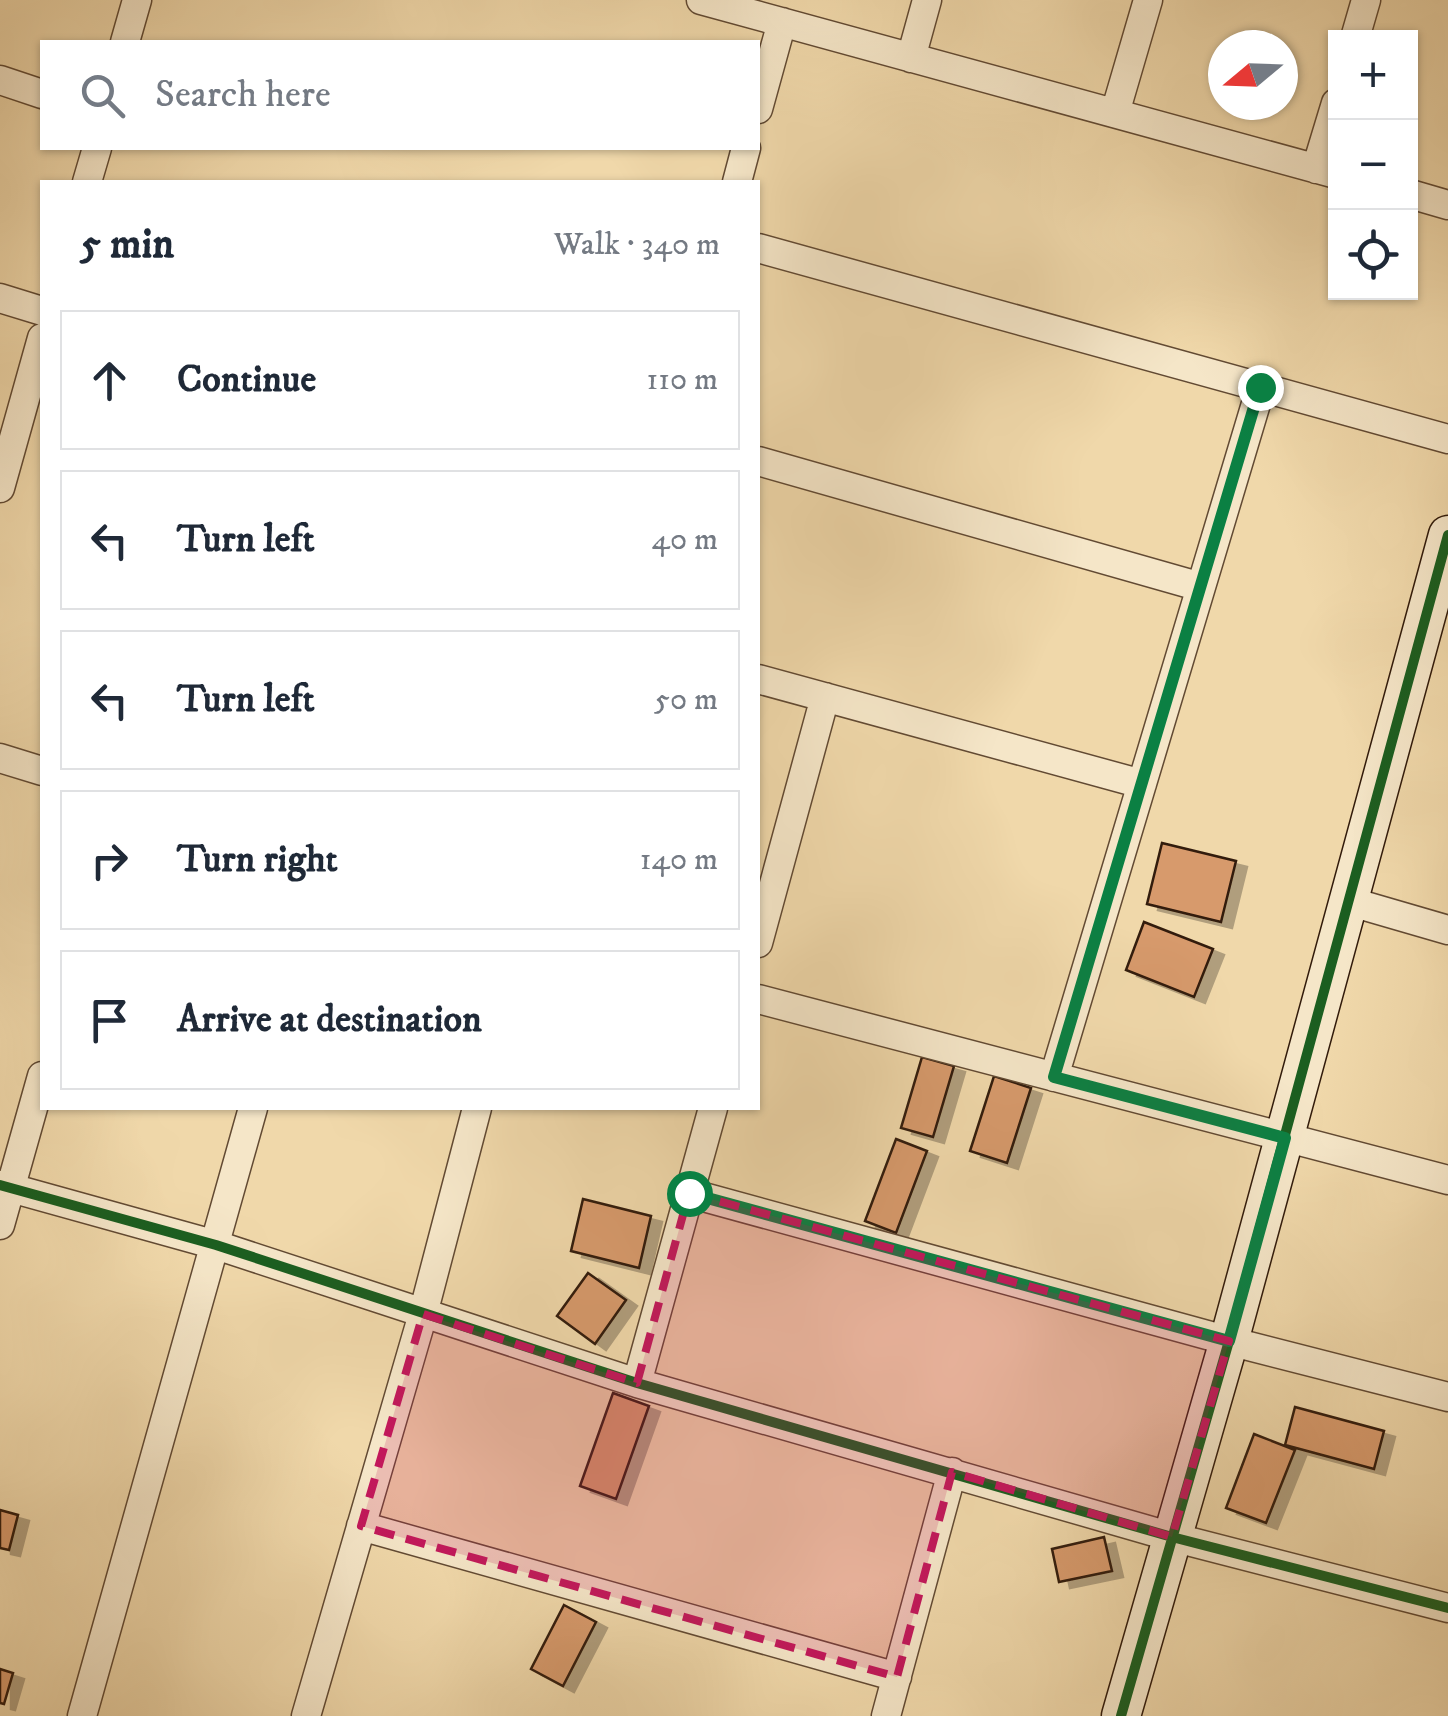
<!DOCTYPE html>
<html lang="en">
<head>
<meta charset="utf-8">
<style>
	body { margin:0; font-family:"IM FELL DW Pica",serif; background:#f6f6f7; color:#1f2937 }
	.controls { position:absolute; right:30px; top:30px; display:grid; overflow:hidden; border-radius:0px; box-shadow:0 2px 8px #0004 }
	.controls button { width:90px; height:90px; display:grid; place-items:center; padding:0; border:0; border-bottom:2px solid #e0e1e3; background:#fff; color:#1f2937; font:50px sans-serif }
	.compass { position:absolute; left:1208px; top:30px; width:90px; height:90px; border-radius:50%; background:#fff; box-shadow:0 2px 8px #0004; rotate:251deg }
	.stop { position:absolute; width:30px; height:30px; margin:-22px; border:8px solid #0b8043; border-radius:50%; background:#fff }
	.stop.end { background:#0b8043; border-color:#fff; box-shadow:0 2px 10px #0008 }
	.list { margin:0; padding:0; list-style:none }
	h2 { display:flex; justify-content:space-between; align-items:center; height:130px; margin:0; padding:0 40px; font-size:42px }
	h2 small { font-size:32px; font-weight:400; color:#747a83 }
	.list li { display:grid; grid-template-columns:65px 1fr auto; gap:30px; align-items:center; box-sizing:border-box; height:140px; margin:0 20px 20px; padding:0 20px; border:2px solid #e0e1e3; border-radius:0px }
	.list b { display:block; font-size:38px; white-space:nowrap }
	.list em { font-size:32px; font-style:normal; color:#747a83 }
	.icon { flex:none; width:55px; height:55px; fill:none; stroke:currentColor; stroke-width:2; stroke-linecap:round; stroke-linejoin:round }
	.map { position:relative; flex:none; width:1448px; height:1716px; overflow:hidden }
	.search { position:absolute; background:#fff; box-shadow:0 2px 8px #0004; left:40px; top:40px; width:720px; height:110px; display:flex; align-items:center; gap:25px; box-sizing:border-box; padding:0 35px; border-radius:0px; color:#747a83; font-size:38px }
	.panel { position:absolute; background:#fff; box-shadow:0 2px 8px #0004; left:40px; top:180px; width:720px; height:930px; border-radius:0px }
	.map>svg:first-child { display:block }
	.building { fill:#d79a6c; stroke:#321b0b; stroke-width:2.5; filter:url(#shadow) }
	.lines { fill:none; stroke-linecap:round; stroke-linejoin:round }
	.street-casing { stroke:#624a33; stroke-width:31 }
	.secondary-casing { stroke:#321b0b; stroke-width:41 }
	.street { stroke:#f5e6c8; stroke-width:28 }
	.secondary { stroke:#f5e6c8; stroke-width:38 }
	.cycleway-casing { stroke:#f5e6c8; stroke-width:16 }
	.cycleway { stroke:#1b5e20; stroke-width:10 }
	.route { stroke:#0b8043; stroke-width:12 }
	.marked { fill:#c2185b; fill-opacity:0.2; stroke:#c2185b; stroke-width:8; stroke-dasharray:20 12; stroke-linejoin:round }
</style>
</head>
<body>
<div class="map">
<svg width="1448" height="1716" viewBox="0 0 1448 1716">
	<defs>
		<filter id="shadow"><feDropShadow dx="11" dy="6" stdDeviation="0" flood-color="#0004"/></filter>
	</defs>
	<rect width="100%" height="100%" fill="#f0d8aa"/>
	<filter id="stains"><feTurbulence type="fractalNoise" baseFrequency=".002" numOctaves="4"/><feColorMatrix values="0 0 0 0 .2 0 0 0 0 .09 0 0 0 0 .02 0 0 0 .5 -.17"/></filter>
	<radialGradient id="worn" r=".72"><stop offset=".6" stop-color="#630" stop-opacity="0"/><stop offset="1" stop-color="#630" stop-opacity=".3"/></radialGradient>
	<path class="building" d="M1162,843L1236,861L1221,922L1147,904Z
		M1144,922L1213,949L1194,997L1126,970Z
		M922,1057L954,1066L933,1137L901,1128Z
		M994,1076L1031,1088L1007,1163L970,1151Z
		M896,1139L927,1151L896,1233L865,1221Z
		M583,1199L651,1216L639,1268L571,1251Z
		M588,1273L626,1300L595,1344L557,1316Z
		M613,1393L649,1406L616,1499L580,1486Z
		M1295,1407L1384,1431L1374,1469L1285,1445Z
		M1254,1434L1295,1450L1266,1523L1226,1508Z
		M0,1510L18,1515L9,1550L0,1548Z
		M1104,1537L1112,1571L1059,1582L1052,1549Z
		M564,1605L596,1622L563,1686L531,1669Z
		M0,1669L13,1673L4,1704L0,1703Z"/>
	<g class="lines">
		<g class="street-casing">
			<path id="street" d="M701,0L1336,174
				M1355,38L1366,0
				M125,42L137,0
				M911,58L927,0
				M0,80L42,94
				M758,109L782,22
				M1115,113L1148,0
				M1316,169L1336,103
				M87,182L97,148
				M737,182L746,148
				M1410,194L1448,205
				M758,248L1448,439
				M0,298L42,311
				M758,461L1201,587
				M0,488L42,338
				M758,679L1142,784
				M0,758L42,771
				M1348,901L1448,930
				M758,943L825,697
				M758,999L1448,1180
				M1054,1077L1261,387
				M0,1185L216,1245L637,1383L1172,1537L1448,1608
				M689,1193L1229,1341L1448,1397
				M0,1225L42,1076
				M637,1383L713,1108
				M361,1526L897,1677
				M82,1716L253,1108
				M306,1716L423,1314L477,1108
				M886,1716L952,1472"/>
		</g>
		<g class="secondary-casing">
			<path id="secondary" d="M1121,1716L1229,1341L1448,535"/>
		</g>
		<use href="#street" class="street"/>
		<use href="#secondary" class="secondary"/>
		<g class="cycleway-casing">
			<path id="cycleway" d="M0,1185L216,1245L637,1383L1172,1537L1448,1608
				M1121,1716L1229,1341L1448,535"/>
		</g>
		<use href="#cycleway" class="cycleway"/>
	</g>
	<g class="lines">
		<path class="route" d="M689,1193L1229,1341L1285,1138L1054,1077L1260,387"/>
	</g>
	<path class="marked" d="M689,1193L1229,1341L1172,1537L952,1472L897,1677L361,1526L423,1314L637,1383Z"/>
	<rect width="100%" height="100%" filter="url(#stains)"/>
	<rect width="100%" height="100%" fill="url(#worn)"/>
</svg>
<div class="controls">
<button>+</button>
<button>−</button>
<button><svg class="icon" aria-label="locate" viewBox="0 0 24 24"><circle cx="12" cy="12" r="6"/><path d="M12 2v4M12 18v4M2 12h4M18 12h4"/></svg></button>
</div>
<svg class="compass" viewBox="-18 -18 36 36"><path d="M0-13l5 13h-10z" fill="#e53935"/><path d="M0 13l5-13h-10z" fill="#747a83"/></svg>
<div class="stop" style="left:689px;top:1193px"></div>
<div class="stop end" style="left:1260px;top:387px"></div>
<div class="search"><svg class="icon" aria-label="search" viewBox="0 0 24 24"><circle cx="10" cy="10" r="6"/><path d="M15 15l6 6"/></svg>Search here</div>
<section class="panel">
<h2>5 min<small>Walk · 340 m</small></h2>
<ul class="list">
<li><svg class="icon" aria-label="ahead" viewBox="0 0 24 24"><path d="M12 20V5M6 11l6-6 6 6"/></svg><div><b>Continue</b></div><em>110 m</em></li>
<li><svg class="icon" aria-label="left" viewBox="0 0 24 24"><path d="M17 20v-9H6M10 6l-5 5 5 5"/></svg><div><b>Turn left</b></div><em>40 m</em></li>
<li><svg class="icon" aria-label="left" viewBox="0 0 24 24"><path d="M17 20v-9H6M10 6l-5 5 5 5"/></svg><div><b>Turn left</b></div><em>50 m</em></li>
<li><svg class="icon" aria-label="right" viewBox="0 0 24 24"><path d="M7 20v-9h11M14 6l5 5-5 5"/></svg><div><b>Turn right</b></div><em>140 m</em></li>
<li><svg class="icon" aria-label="arrive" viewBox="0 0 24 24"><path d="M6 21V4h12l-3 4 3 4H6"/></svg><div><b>Arrive at destination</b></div></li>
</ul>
</section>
</div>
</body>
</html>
